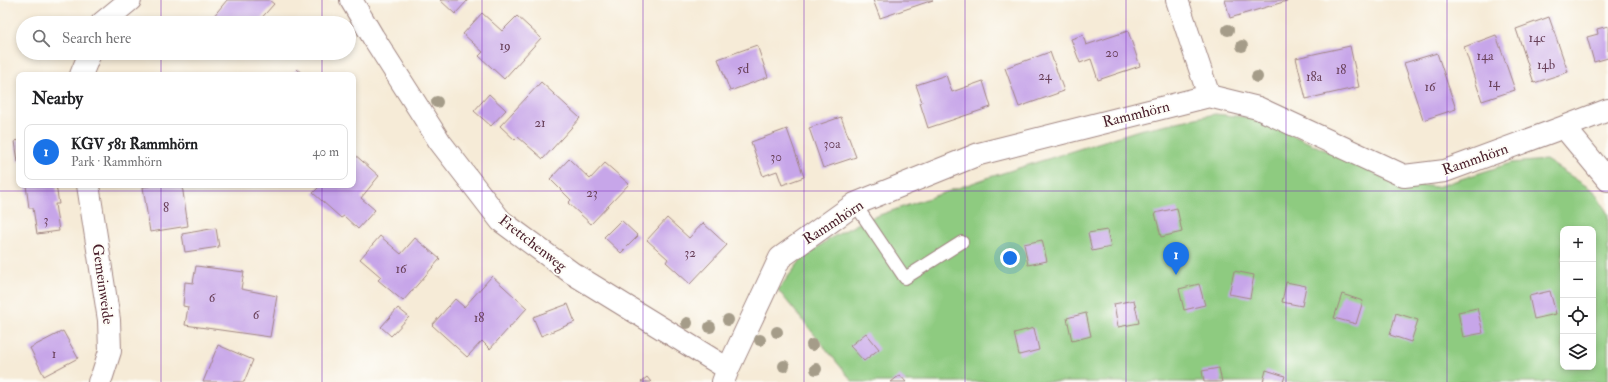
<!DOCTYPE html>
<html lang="en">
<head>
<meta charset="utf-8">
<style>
	body { margin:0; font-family:"IM FELL Double Pica",serif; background:#f2f2f2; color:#202124 }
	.controls { position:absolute; right:12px; bottom:12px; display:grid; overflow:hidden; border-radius:8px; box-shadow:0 2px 6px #0003 }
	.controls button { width:36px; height:36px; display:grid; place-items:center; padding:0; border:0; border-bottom:1px solid #e0e0e0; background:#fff; color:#202124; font:20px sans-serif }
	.you { position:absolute; left:1010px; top:258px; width:14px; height:14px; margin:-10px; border:3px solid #fff; border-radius:50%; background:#1a73e8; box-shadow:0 0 0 6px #1a73e833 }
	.badge { display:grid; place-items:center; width:26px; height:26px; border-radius:50%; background:#1a73e8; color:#fff; font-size:13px; font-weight:700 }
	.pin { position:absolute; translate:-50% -33px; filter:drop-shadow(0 1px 2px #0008) }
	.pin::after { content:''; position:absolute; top:21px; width:14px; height:12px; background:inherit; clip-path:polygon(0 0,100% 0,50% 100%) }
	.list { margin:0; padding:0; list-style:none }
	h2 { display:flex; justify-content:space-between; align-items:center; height:52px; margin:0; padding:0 16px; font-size:17px }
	h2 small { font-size:13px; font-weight:400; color:#757577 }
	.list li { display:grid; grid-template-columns:26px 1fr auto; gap:12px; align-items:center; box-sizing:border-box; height:56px; margin:0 8px 8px; padding:0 8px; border:1px solid #e0e0e0; border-radius:8px }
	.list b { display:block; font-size:15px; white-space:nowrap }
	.list p { margin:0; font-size:13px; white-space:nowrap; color:#757577 }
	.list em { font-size:13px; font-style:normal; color:#757577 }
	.icon { flex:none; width:22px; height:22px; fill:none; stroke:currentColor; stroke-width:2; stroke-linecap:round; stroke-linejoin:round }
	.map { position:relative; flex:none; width:1608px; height:382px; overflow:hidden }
	.search { position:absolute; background:#fff; box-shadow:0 2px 6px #0003; left:16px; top:16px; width:340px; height:44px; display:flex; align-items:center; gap:10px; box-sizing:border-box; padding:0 14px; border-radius:22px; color:#757577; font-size:15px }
	.panel { position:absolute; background:#fff; box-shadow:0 2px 6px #0003; left:16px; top:72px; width:340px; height:116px; border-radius:8px }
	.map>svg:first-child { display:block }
	.green { fill:#8ecb80; stroke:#6c7556; fill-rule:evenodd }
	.building { fill:#c7a6e9 }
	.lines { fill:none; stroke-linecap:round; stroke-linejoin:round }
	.service-casing { stroke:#a08581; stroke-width:14 }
	.minor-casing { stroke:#a08581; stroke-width:24 }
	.service { stroke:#fff; stroke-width:12 }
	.minor { stroke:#fff; stroke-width:22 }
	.tree { fill:#a59c89 }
	.grid { fill:none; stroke:#7b2cbf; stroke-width:1; stroke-opacity:0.55 }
	.labels { text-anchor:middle; stroke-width:4; stroke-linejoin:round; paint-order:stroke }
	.number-label { font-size:13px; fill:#69415a }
	.street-label { font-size:15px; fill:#4a1f2b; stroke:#fdfcf7 }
</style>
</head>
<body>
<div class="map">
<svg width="1608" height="382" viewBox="0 0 1608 382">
	<rect width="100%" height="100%" fill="#fdfcf7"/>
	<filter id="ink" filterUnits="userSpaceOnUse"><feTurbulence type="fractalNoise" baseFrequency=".025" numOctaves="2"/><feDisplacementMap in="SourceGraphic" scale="8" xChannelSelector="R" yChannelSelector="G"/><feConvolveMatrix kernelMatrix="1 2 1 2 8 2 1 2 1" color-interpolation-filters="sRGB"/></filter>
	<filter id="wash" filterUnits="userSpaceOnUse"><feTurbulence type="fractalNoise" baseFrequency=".012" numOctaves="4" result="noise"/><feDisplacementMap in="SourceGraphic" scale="16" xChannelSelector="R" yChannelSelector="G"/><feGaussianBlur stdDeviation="0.9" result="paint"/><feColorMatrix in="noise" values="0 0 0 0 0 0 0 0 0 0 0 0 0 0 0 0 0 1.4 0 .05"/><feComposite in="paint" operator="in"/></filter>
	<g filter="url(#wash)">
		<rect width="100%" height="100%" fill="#f6ebd7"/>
		<path class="green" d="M1215,114L1256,118L1391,181L1436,187L1511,163L1546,160L1594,191L1608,214V382H853L778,290L801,260L829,239L865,220L987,178L1139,130ZM1563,229H1593V367H1563Z"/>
		<g id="blocks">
			<path class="building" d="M227,0H269L274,4L257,23H208Z
				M440,0H468L455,14Z
				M873,0H933L880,18Z
				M1225,0H1290L1230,18Z
				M482,13L502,31L517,16L541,38L504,79L479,56L483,52L463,34Z
				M1549,17L1568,72L1534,83L1516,29Z
				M1608,26V58L1594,62L1587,37L1598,34L1597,29Z
				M1128,31L1140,66L1098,80L1091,59L1080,63L1071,39L1083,35L1086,45Z
				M1496,35L1515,90L1482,101L1464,47Z
				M757,45L768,77L730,91L718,59Z
				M1350,46L1359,87L1306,99L1296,58Z
				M1050,52L1064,91L1019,107L1005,68Z
				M1437,53L1456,109L1423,120L1404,63Z
				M297,69L304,75H291Z
				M946,75L952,92L983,81L991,107L928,128L920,103L922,102L916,85Z
				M541,82L580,118L543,159L518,137L515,140L500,126Z
				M489,94L506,110L491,126L474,111Z
				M841,117L856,157L823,168L809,128Z
				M787,129L804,177L782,185L777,171L763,176L751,142Z
				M19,140V162H18L15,141Z
				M353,153L379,176L361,198L375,210L358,229L344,216L341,218L313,193L321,185H353Z
				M569,159L590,179L605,163L629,184L591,224L568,203L571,200L550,179Z
				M26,185H56L59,204H55L59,231L37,234L33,208H29Z
				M155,185H182L188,226L150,232L143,187Z
				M1177,208L1182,232L1161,237L1155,213Z
				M667,218L689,238L703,223L727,245L690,284L666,262L668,259L647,240Z
				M621,220L638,236L621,253L604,237Z
				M216,228L219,247L185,252L182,234Z
				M1107,230L1111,247L1092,251L1088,233Z
				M380,236L401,254L415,238L440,259L403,301L378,280L381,277L360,259Z
				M1042,240L1047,261L1028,265L1024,244Z
				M196,266L244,272L241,289L277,296L270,337L185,325L188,307L183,306L185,282L193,283Z
				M1234,271L1254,275L1250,298L1229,294Z
				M492,276L527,308L490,349L482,341L467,357L432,325L455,299L464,307Z
				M1286,282L1306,286L1302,306L1282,302Z
				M1199,284L1205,305L1184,310L1179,289Z
				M1550,291L1556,314L1534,319L1529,296Z
				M1342,294L1363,301L1356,324L1334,318Z
				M1134,300L1139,323L1118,327L1114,304Z
				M568,304L575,322L541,336L533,317Z
				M398,308L409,317L391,336L381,327Z
				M1477,308L1483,333L1463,337L1458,312Z
				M1086,313L1091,336L1072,341L1067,318Z
				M1396,313L1418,320L1411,342L1390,335Z
				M1034,328L1039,350L1019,355L1014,333Z
				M63,331L78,358L44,376L30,348Z
				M866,333L879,349L864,361L850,346Z
				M218,345L253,360L244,382H203Z
				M1219,368L1222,382H1204L1202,371Z
				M1266,370L1285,376L1283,382H1263Z
				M900,375L906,382H891Z
				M647,377L651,382H641Z"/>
		</g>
	</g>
	<g filter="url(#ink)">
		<use href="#blocks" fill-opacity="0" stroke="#a08581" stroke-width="1"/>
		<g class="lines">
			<g class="service-casing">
				<path id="service" d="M855,204L905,278L962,242"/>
			</g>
			<g class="minor-casing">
				<path id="minor" d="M351,0L373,37L440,142L501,221L572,273L728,369
					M1177,0L1209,96
					M102,23L130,0
					M81,75L90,53
					M1564,127L1608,110
					M88,185L109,320L110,351L102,376L99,382
					M723,382L728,369L780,258L855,204L979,154L1209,96L1258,108L1404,176L1445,171L1564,127L1608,180"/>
			</g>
			<use href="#service" class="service"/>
			<use href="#minor" class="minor"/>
		</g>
		<g class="tree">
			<circle cx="1228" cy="30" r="6"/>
			<circle cx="1242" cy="46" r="6"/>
			<circle cx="1257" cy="77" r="6"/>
			<circle cx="437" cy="102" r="6"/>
			<circle cx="728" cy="320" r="6"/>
			<circle cx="687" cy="323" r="6"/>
			<circle cx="710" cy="327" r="6"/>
			<circle cx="777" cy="332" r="6"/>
			<circle cx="760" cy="340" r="6"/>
			<circle cx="812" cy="345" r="6"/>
			<circle cx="784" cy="366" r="6"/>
			<circle cx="816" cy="369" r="6"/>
		</g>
	</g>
	<path class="grid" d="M161,0V23M322,0V23M482,0V382M643,0V382M804,0V382M965,0V382M1126,0V382M1286,0V382M1447,0V382M161,53V75M322,53V75M161,185V382M322,185V382M0,191H1608"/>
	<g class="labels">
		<g class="number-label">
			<text x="1537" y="42">14c</text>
			<text x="505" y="50">19</text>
			<text x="1112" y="57">20</text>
			<text x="1485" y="60">14a</text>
			<text x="1546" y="69">14b</text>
			<text x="743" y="73">5d</text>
			<text x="1341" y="74">18</text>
			<text x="1045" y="80">24</text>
			<text x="1314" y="81">18a</text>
			<text x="1494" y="87">14</text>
			<text x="1430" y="91">16</text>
			<text x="540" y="127">21</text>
			<text x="832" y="148">30a</text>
			<text x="776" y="161">30</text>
			<text x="592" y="197">23</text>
			<text x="166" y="212">8</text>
			<text x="46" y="224">3</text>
			<text x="690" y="257">32</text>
			<text x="401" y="273">16</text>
			<text x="212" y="302">6</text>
			<text x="256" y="319">6</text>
			<text x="479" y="322">18</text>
			<text x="54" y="358">1</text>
		</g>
		<g class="street-label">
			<text transform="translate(1136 114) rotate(-14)" y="5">Rammhörn</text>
			<text transform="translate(1475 159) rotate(-19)" y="5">Rammhörn</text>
			<text transform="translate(833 222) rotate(-33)" y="5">Rammhörn</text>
			<text transform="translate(533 243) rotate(38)" y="5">Frettchenweg</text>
			<text transform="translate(103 284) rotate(82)" y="5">Gemeinweide</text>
		</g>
	</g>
</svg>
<div class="controls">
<button>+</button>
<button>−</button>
<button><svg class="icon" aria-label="locate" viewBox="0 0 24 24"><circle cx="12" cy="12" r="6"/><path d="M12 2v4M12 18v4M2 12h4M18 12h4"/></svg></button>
<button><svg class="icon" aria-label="layers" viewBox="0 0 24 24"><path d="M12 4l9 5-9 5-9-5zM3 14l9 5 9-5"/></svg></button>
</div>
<div class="you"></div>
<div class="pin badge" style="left:1176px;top:275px">1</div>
<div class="search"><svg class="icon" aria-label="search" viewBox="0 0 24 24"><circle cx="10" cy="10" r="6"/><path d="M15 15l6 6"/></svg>Search here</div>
<section class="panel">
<h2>Nearby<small></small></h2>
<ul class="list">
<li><span class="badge">1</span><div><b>KGV 581 Rammhörn</b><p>Park · Rammhörn</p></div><em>40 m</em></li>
</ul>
</section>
</div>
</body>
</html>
